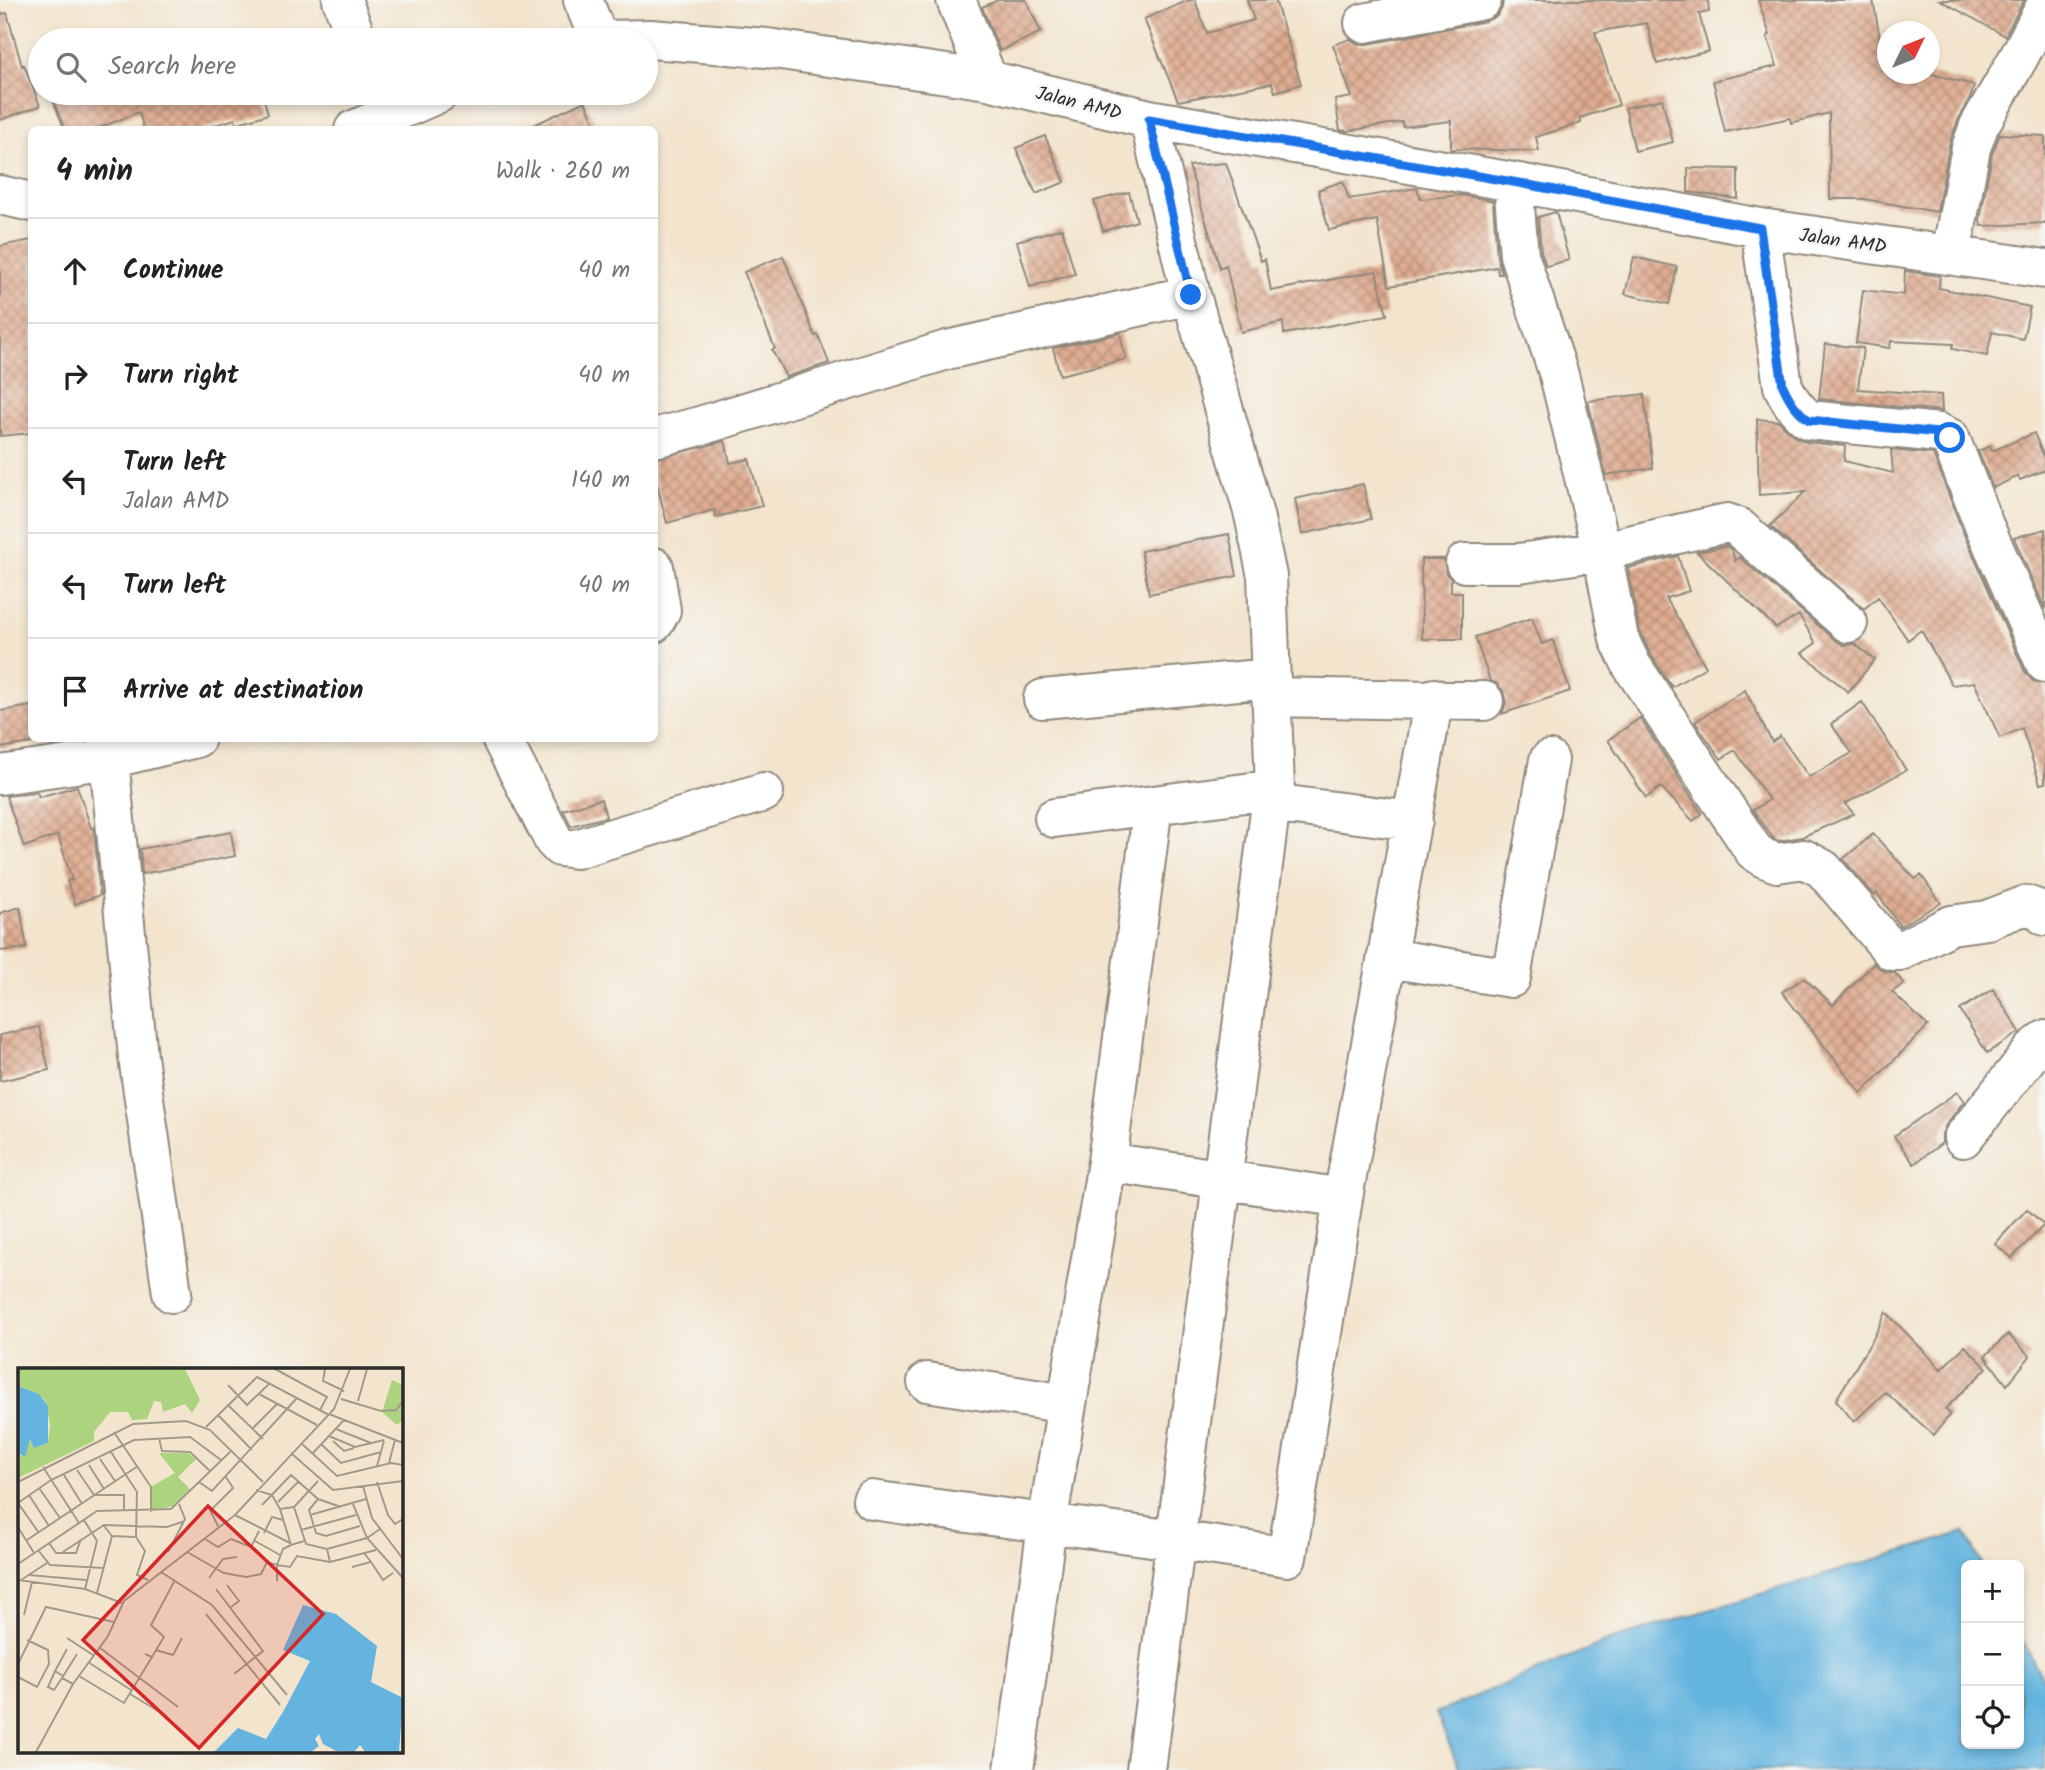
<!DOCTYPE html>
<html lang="en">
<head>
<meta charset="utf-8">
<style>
	body { margin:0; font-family:Kalam,sans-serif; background:#f2f2f2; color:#222 }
	.controls { position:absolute; right:21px; bottom:21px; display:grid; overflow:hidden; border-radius:10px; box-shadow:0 4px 10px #0003 }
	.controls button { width:63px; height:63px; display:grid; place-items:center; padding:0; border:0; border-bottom:2px solid #e0e0e0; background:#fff; color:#222; font:35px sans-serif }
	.compass { position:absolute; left:1877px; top:21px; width:63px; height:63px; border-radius:50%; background:#fff; box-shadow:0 4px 10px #0003; rotate:47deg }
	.stop { position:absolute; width:21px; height:21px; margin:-16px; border:5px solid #1a73e8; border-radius:50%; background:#fff }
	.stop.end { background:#1a73e8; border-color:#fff; box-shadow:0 2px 7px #0008 }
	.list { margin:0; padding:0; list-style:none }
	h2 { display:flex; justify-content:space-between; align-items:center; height:91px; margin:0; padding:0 28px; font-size:30px }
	h2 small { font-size:23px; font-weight:400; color:#767676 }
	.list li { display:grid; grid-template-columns:46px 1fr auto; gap:21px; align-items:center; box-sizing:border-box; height:105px; padding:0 28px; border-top:2px solid #e0e0e0 }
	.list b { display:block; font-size:26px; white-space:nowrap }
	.list p { margin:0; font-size:23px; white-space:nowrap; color:#767676 }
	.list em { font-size:23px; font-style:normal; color:#767676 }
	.icon { flex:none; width:38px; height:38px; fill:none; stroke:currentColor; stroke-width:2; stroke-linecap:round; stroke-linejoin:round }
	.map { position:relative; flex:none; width:2045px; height:1770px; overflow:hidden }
	.search { position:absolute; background:#fff; box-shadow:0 4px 10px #0003; left:28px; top:28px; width:630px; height:77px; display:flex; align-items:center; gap:18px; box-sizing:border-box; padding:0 24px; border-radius:38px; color:#767676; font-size:26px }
	.panel { position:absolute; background:#fff; box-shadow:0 4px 10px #0003; left:28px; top:126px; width:630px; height:616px; border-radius:10px }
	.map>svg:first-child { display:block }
	.water { fill:#64b4df; stroke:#487085; stroke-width:2 }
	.building { fill:url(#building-cross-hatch) }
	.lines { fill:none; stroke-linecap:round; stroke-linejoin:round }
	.minor-casing { stroke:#8f887c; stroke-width:42 }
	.minor { stroke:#fff; stroke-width:38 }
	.route { stroke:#1a73e8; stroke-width:9 }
	.labels { text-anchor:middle; stroke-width:5; stroke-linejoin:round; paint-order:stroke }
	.street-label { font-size:19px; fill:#2b2b2b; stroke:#f6f6f2 }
	.inset-road { fill:none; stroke:#a39a8c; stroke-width:2 }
	.view { fill:#d62828; fill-opacity:0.15; stroke:#d62828; stroke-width:3.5 }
	.inset-edge { fill:none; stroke:#2b2b2b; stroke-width:3.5 }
</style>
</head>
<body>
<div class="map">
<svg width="2045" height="1770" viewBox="0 0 2045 1770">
	<defs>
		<pattern id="building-cross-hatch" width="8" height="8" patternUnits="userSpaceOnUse" patternTransform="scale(1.75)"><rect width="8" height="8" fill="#e0ac91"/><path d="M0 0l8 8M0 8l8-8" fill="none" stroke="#b68c77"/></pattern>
	</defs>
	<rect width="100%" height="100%" fill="#f6f6f2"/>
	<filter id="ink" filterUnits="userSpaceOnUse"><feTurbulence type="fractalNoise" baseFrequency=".0143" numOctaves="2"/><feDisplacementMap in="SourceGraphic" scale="14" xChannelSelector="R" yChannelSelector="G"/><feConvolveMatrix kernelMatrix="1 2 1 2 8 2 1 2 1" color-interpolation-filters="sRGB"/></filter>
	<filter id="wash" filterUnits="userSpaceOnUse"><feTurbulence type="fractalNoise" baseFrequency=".00686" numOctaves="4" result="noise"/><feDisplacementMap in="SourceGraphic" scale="28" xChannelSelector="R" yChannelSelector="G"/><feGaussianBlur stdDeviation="1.57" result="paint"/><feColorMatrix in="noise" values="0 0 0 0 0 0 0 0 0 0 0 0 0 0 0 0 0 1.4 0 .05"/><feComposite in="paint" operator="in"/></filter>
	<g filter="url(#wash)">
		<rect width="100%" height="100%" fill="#f3e4cd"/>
		<path class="water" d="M1965,1532L1982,1565H1966V1744H2019V1634L2045,1683V1770H1460L1436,1713L1610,1640Z"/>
		<g id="blocks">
			<path class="building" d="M998,0H1026L1041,32L1000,51L982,7Z
				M1189,0H1195L1207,33L1254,20L1247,0H1275L1301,84L1275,92L1272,83L1178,101L1144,19Z
				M1503,0H1708L1709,12L1699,14L1709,51L1657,64L1647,23L1595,32L1619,105L1580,118L1581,123L1536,137L1539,151L1451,149V121L1403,127L1402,122L1347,131L1340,130L1335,100L1352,97L1333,45L1350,39L1358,44H1368L1486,21L1497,16L1502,8Z
				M1758,0H1873L1881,44L1887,42V74H1932L1974,85L1971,96L1959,118L1950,141L1937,212L1864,199H1830L1829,113L1791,123L1790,118L1725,132L1713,81L1777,66L1767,36L1770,35Z
				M1940,0H2024L2005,36Z
				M7,13L22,66L24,65L40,106L0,120V14Z
				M50,93H262L268,114L236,124L235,119L199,130H144L139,112L94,130H65Z
				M1662,99L1673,142L1635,151L1625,108Z
				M585,101L598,130H523Z
				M2000,134L2045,136V223L1981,226L1980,220L1992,154Z
				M1045,136L1065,182L1036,194L1016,148Z
				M1226,163L1261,261L1265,259L1271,291L1376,271L1387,315L1284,334L1283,322L1241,332L1226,265L1220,268L1189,166Z
				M1688,168L1738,169V199L1688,192Z
				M1343,181L1349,199L1417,188L1421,199L1461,195L1493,201L1497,257L1502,274H1498L1497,267L1389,286L1377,220L1329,230L1318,190Z
				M1129,192L1137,221L1103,231L1094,201Z
				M1556,212L1569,260L1546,266L1541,251L1538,217Z
				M1062,228L1075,274L1030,287L1017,241Z
				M32,240V433L0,436V246Z
				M783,256L815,336L818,335L829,363L786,377L772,350L775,349L744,272Z
				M1634,257L1677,267L1669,304L1625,294Z
				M1905,271L1940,276L1939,288L2030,307L2023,339L1992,332L1987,356L1952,349L1953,344L1891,341L1890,348L1856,343L1863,290L1904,295Z
				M1120,333L1126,359L1060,375L1053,348Z
				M1825,344L1863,348L1858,389L1941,395L1942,411L1819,399Z
				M1644,394L1653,468L1606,475L1588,401Z
				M1757,419L1779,421L1795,437L1806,442L1845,446L1844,461L1893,473L1891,450L1933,454L1963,532L2025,672L2033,681L2045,684V783L2040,784L2022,728L2000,738L1974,682L1952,685L1921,630L1908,640L1878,597L1864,609L1770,526L1805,492L1759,495Z
				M2034,433L2045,459V470L2020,480L2018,476L1993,488L1978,451L1990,446L1992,451Z
				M725,441L730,463L749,459L762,506L716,517L714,510L667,523L654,473V459Z
				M1363,484L1371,519L1302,534L1295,499Z
				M2045,529V609L2014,538Z
				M1229,534L1237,576L1149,594L1141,551Z
				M1727,546L1732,551L1735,561L1739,557L1834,639L1844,645L1855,644L1875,660L1848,692L1802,653L1816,643L1799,615L1776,628L1697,552Z
				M1678,556L1689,591L1666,598L1706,667L1672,687L1651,655L1640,632L1628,568Z
				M1421,559H1444L1446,573L1451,579V592H1462V639H1422Z
				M1532,618L1542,644L1553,640L1570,691L1502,714L1506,702L1503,691L1496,683L1490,681L1475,637Z
				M1745,690L1772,742L1780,736L1809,777L1852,753L1831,724L1862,702L1906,770L1845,804L1854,814L1802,837L1779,841L1774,839L1753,810L1769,800L1735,750L1721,759L1695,722Z
				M32,706V743L0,748V711Z
				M1640,718L1702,814L1693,821L1661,787L1646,798L1608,740Z
				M77,786L91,828H94L100,895L75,904L67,881L72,880L58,835L24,847L6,796L37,792L39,797Z
				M601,799L606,817L571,826L563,810Z
				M231,832L235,856L142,874L140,849Z
				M1873,834L1915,879L1921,875L1941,903L1900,926L1877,893L1874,895L1843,859Z
				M20,907L27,948L0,951V913Z
				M1874,963L1883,971L1895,973L1904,984L1892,992L1928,1026L1861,1093L1782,992L1804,978L1833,1005Z
				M1993,989L2020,1032L1987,1053L1960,1010Z
				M39,1027L49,1070L0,1081V1035Z
				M1957,1092L1964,1101L1946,1125L1942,1134V1143L1914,1164L1894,1136Z
				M2027,1209L2044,1225L2012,1258L1995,1244Z
				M1886,1312L1941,1369L1965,1346L1987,1368L1945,1409L1950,1414L1934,1435L1885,1392L1854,1422L1836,1400L1874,1337Z
				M2008,1334L2030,1356L2007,1385L1985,1356Z"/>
		</g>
	</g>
	<g filter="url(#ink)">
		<use href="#blocks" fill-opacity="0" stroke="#8f887c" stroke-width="2"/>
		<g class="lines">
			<g class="minor-casing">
				<path id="minor" d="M342,0L357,40
					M583,0L599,40
					M956,0L988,80
					M1364,23L1482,0
					M607,40L650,39L767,48L988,80L1149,119L1513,182L1760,228L2045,269
					M354,130L439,93
					M1513,182L1519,255L1559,375L1602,551L1619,639L1632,666L1754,851L1764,858L1777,863L1804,859L1823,869L1892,951H1900L1951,925L1987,920L2026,905L2040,910L2045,916
					M0,195L32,202
					M1760,228L1783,386C1790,401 1796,410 1809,420L1939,433L1950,438L1983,523L2045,663
					M1951,255L1971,148L1979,126L2019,57L2045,7
					M654,438L700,426L947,350L1191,295
					M1465,563H1519L1602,551L1727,523L1738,527L1848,623
					M654,567L661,610L654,623
					M1271,697L1484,701
					M1043,699L1271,678
					M107,738L138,1057L172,1293
					M501,738L554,841L560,847L576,849L764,792
					M0,775L109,759L196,738
					M1271,803L1413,821
					M1054,818L1275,789
					M1388,958L1511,978L1549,760
					M1963,1138L2036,1047L2045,1040
					M1107,1162L1343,1198
					M927,1382L1067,1404
					M872,1500C1010,1520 1149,1534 1287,1557L1343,1198L1434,698
					M1014,1770L1047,1525L1107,1162L1153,805
					M1146,1770L1271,803L1275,789L1267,576L1254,515L1191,295L1149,119"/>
			</g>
			<use href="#minor" class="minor"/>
		</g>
	</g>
	<g class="lines" filter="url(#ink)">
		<path class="route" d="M1191,295L1149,119L1513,182L1760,228L1783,386C1790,401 1796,410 1809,420L1939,433L1950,438"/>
	</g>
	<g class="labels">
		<g class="street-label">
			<text transform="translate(1079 102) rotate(14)" y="7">Jalan AMD</text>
			<text transform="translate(1843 240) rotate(8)" y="7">Jalan AMD</text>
		</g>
	</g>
	<g transform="translate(18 1368)">
		<rect width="385" height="385" fill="#f3e4cd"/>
		<path d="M0,1H167L182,32L174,45L167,36L145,44L143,34L136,33L129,51L114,52L110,44H92L76,64V73L0,110V85L5,89L12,71L16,80L30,75L32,57L28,34L21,26L0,18Z" fill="#acd37d"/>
		<path d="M374,12L385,17V52L379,57L364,44Z" fill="#acd37d"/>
		<path d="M141,85H170L178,91L160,109L172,121L155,138L134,143V118L157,105Z" fill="#acd37d"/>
		<path d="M158,110L170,121L149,140L136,125Z" fill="#acd37d"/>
		<path d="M0,18L21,26L30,38V75L16,80L12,71L7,89L0,85ZM285,237L318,246L359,278L353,314L385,330L381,384H347L342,377L336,384L318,383L305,376L301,366L297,371L301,378L293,384H196L220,360L248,371L265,344L292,293L265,282Z" fill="#64b4df"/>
		<path class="inset-road" d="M257,1L309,29L302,42M307,1L305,13L326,23M210,17L229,37L252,15M241,26L299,57M323,31L363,43L378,42L385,33M340,33L349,1M210,37L245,71M311,46L385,75M200,47L234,82M188,59L239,9L311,47M234,61L259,36M318,61L353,75M96,64L133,119V144M311,68L337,79L366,72M141,70L144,83L172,84L192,103M315,73L326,83L336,80M283,75L319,108L373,95L385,97M303,76L323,95L363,84M93,84L119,124L118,169M273,85L315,122L385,113M294,86L326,52M82,91L97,113M371,95L377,72M71,97L86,121M359,98L366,73M25,99L61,155M59,102L76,127M46,107L64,136M300,113L276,139L288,176L309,181L349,170L362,161M0,114L115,56L168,53L192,62L245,114M181,114L194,123L279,30M359,114L370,147L377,156L385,151M345,118L354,150L385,191M21,120L42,150M238,122L254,127L262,141L276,139M11,127L31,158M77,127H106V143M300,131L291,142L298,165L308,168L342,158M260,134L280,114M0,135L33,112L116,72L172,69L203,92M0,135L21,165M335,136L349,170L385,210M244,137L273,107L300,131L323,139M190,138L201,160M262,141L273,177L286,173M192,143L215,120L208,109M217,147L272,175M292,147L348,131M66,152L79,173L67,221M86,158L94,168L117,169M0,159L16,185M283,162L338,147M246,165L254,149L265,152M118,169L127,183L119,207L130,212M187,171L200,179L213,171L233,179L241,163M9,172L120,98M237,173L262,187M31,175L38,185H58L63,171M273,177L265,181L259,197L272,199L279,188L312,194M309,181L312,194L358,182M20,182L32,197L85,200M45,184L86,157L149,159L167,153M150,184L167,151L161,136M169,184L206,205L228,209L243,206L249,194L259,197V213M353,194L365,212L375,205M0,196L79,143L153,141L213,83M334,199L353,194L346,185M143,204L194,237L269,327M11,207L68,212M191,210L205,191L219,189M0,212L67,221L104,235M3,212L29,195M209,217L221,233L213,239M198,221L245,283L216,306M79,225L94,168M188,246L262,337M6,247L14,214M49,270L75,287M82,280L160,339M138,282L155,287L164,270M127,286L134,289L146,269L133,257L157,212M70,294L113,322M0,296L28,239L96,254M37,303L49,281M61,308L106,335L134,289M0,309L19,319L31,296L30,282L9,272M44,310L36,322L30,319L37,303L45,308M55,316L44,310L59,286M112,326L140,343M18,384L55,316L90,268L106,233L217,147L316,41L332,1"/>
		<path class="view" d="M190,138L305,246L181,380L65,272Z"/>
		<rect width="385" height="385" class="inset-edge"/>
	</g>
</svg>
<div class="controls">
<button>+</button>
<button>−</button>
<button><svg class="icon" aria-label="locate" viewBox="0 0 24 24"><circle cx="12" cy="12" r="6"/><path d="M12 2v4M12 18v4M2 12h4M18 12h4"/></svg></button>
</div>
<svg class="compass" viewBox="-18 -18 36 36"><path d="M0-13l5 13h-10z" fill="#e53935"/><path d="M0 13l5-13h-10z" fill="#767676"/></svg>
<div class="stop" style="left:1950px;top:438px"></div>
<div class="stop end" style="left:1191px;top:295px"></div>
<div class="search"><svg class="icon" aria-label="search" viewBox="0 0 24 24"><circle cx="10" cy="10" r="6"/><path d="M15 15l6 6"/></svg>Search here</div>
<section class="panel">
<h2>4 min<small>Walk · 260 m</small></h2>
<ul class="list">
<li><svg class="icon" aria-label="ahead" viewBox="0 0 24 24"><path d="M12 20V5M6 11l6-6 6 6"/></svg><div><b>Continue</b></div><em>40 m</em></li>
<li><svg class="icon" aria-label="right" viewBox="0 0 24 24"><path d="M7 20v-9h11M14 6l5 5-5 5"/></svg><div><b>Turn right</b></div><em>40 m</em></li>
<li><svg class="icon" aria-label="left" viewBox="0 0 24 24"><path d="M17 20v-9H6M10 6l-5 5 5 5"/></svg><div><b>Turn left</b><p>Jalan AMD</p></div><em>140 m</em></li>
<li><svg class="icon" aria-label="left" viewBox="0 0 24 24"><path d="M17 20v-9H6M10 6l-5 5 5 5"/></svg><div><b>Turn left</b></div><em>40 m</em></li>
<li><svg class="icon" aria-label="arrive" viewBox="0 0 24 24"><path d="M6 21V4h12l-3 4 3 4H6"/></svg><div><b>Arrive at destination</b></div></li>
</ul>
</section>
</div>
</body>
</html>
